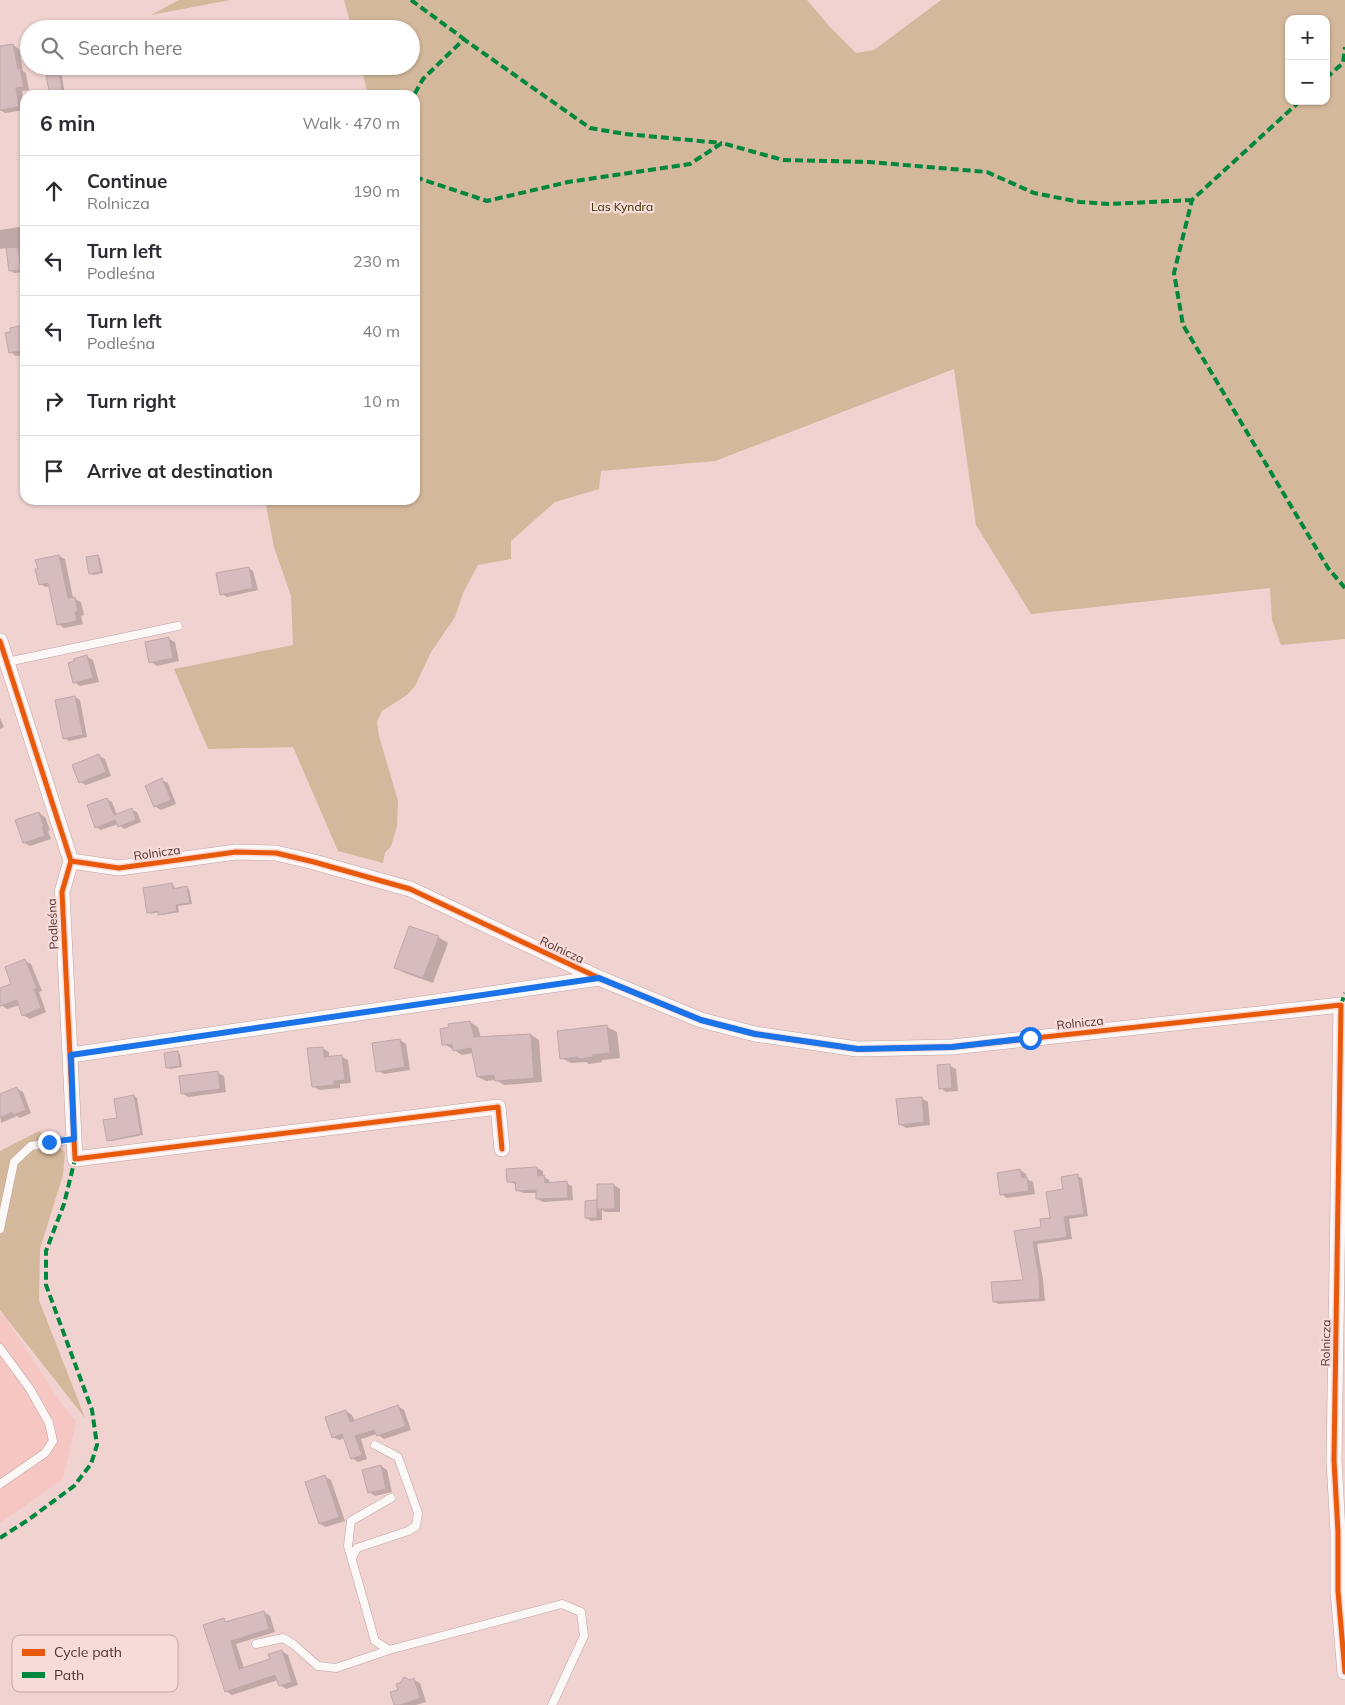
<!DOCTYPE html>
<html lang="en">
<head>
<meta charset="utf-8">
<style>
	body { margin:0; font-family:Mulish,sans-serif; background:#f7f7f7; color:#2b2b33 }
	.controls { position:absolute; right:15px; top:15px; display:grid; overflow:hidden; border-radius:10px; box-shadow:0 1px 4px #0004 }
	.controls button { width:45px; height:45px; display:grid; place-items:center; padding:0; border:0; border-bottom:1px solid #e1e1e2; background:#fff; color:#2b2b33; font:25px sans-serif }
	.stop { position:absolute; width:15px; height:15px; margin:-11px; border:4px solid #1a73e8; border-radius:50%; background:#fff }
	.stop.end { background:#1a73e8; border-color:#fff; box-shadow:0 1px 5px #0008 }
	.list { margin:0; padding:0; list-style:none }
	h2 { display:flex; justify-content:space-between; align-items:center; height:65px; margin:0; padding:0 20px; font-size:21px }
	h2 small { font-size:16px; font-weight:400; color:#7c7c81 }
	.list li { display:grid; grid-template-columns:32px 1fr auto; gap:15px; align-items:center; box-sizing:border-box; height:70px; padding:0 20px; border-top:1px solid #e1e1e2 }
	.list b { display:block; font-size:19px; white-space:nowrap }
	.list p { margin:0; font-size:16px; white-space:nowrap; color:#7c7c81 }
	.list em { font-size:16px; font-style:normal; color:#7c7c81 }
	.icon { flex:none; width:28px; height:28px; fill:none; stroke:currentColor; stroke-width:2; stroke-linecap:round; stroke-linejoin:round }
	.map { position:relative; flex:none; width:1345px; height:1705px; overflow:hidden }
	.search { position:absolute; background:#fff; box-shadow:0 1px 4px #0004; left:20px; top:20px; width:400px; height:55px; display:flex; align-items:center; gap:12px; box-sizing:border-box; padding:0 18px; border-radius:28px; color:#7c7c81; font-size:19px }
	.panel { position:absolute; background:#fff; box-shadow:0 1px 4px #0004; left:20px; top:90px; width:400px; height:415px; border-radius:15px }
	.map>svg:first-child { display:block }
	.built { fill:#f6c6c3 }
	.green { fill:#d4b89b; fill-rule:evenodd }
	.shadow { fill:#0003 }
	.building { fill:#d6bcbe; stroke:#c0a7a9 }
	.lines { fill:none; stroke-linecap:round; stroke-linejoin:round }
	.service-casing { stroke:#bea5a4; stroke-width:9 }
	.minor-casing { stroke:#bea5a4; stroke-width:16 }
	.service { stroke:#fdf8f8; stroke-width:8 }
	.minor { stroke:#fdf8f8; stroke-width:15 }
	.quiet { stroke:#00873e; stroke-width:4; stroke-dasharray:8 4; stroke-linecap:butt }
	.cycleway-casing { stroke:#f7dbd9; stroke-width:8 }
	.cycleway { stroke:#e8590c; stroke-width:5 }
	.route { stroke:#1a73e8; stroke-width:6 }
	.labels { text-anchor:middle; stroke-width:4.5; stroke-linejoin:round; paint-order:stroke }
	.park-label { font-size:12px; fill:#412d00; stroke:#f7dbd9 }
	.street-label { font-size:12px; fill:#4f3433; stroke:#f7dbd9 }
	.key { fill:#f7dbd9; stroke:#c5a9a7; stroke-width:1 }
	.key-label { font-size:14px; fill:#4f3433 }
</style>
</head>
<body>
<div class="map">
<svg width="1345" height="1705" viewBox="0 0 1345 1705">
	<rect width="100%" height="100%" fill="#f0d2d0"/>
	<path class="built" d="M0,1315L5,1317L63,1406L76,1421L63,1479L0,1523Z"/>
	<path class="green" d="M179,0H230L151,15Z
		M344,0H807L830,27L856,53L874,50L941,0H1345V639L1281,645L1272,620L1270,588L1031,614L976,525L954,369L715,461L601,471L599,489L555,502L511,541V559L478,565L463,593L455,617L431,652L415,686L407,695L382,711L377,722L379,736L398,801L397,826L391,846L385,853L383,863L338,851L293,747L208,749L174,669L293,645L291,596L274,547L265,500H415V95H368L361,66H411V29H352ZM1289,19H1326V101H1289Z
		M39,1131L65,1152L63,1175L40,1249L39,1300L85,1418L0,1310V1151Z"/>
	<path class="shadow" d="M13,45L19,49L23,71L26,73L29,90L22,91L24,110L5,113L0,110V47Z
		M59,75L62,76L65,95H52Z
		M19,227L25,228V242L22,243L25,272L14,273L10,270L7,248L0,249V230Z
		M23,327L25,328V354L16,356L10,352Z
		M59,556L65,559L73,598L81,602L84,615L81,616L83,624L64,628L58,624L50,586L46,587L40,584Z
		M97,556L100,558L103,573L93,575L90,573Z
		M248,568L253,571L258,590L227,597L222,594Z
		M169,639L175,642L179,661L157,666L151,662Z
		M87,657L93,660L99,682L80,686L74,682Z
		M75,697L80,700L87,737L69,741L64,738Z
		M0,718L4,727L0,729Z
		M99,756L105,759L111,776L86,785L80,782Z
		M162,780L168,783L176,804L161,810L154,806Z
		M107,799L112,802L117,815L132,810L137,812L141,822L124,829L118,824L101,830L96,827Z
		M39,813L45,817L50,830L48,831L51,839L30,846L24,843Z
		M172,884L174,886L175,889L186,887L189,889L192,904L178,906L179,912L162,915L159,912L151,914L148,912Z
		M438,937L448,943L433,983L405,973L395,967Z
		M25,961L31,964L42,991L39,992L46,1012L30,1019L23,1015L20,1005L7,1009L0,1004V990L12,984Z
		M470,1022L478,1027L481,1038L531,1035L539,1040L542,1082L504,1085L496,1080L486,1081L478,1077L473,1053L462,1055L444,1044Z
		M607,1027L617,1032L620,1058L602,1060V1062L589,1064L586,1062L571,1063L561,1058Z
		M400,1040L406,1044L410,1070L384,1074L378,1071Z
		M322,1048L329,1052V1058L342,1057L348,1060L351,1083L340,1084V1088L319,1090L313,1086Z
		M177,1053L180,1054L182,1067L170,1069L167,1067Z
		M950,1066L956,1069L958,1091L946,1092L940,1088Z
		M217,1072L224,1076L226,1092L188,1097L182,1093Z
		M16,1088L23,1092L31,1113L20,1118L17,1116L1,1123L0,1095Z
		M134,1096L137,1098L143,1135L111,1141L108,1140L119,1119Z
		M921,1098L928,1102L930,1125L906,1128L900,1124Z
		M537,1168L543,1171V1176L549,1180L550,1184L566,1183L572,1186L573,1200L543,1202L537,1199V1193H523L517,1190V1185L508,1181L507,1170Z
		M1020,1170L1026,1174L1027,1179L1033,1182L1035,1194L1007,1198L1001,1194Z
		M1077,1176L1082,1178L1088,1216L1069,1219L1072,1239L1037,1244L1043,1280L1045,1301L998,1304L994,1301L1024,1281L1015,1232L1043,1228L1051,1219L1064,1190Z
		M614,1185L620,1189V1212H605L602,1210V1220L591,1221L586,1218Z
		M398,1406L404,1410L411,1430L384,1439L377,1434L361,1439L367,1459L358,1462L352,1458L345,1438L339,1440L333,1437L346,1411L352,1415L355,1421Z
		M381,1466L387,1470L392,1492L375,1496L369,1492Z
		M325,1477L331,1480L345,1521L326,1527L320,1524Z
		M264,1612L270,1616L275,1632L236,1644L244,1668L271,1660L282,1651L288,1655L298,1685L286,1689L280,1685L278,1680L232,1695L226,1691L224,1620L229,1623Z
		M414,1680L420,1683L426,1702L416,1705H395L399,1691L409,1681Z"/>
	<path class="building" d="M13,44L18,69L20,68L24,87L16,88L19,107L0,110V46Z
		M59,73L63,95H50L46,76Z
		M18,247L21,270L9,271L6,248Z
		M23,325L25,329V350L9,353L5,333L10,332V328Z
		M59,555L68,598L75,597L78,612H75L77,621L57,625L48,583L39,585L35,569H38L35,560Z
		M98,555L101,572L89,574L86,557Z
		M249,567L253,588L220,595L216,573Z
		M169,637L173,658L149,663L145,642Z
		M87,655L93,678L73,683L68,663L74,661V659Z
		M75,696L83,735L63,739L55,700Z
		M99,754L106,772L79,783L72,765Z
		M162,778L171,800L154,807L145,786Z
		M107,798L114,815L132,808L136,820L118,827L115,820L95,828L87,805Z
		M39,812L44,827H42L45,836L23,843L15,820Z
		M172,883L173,889L187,886L190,903L176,905L177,911L158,915V911L147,913L143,888Z
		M409,926L439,936L423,978L394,968Z
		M25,959L37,988L34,989L41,1008L22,1016L17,1000L0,1006V988L11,984L5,967Z
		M470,1021L474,1037L531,1034L534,1078L495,1081L494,1075L477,1077L471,1048L453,1051L452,1044L442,1045L440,1029L449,1027L448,1024Z
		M607,1025L610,1053L592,1055L593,1057L578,1059V1057L560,1059L557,1031Z
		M400,1039L405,1067L376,1072L372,1043Z
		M323,1047L324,1057L342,1055L345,1080L334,1081V1085L312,1087L307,1048Z
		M178,1051L180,1066L166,1068L164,1053Z
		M950,1064L952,1088L939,1089L937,1065Z
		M218,1071L220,1089L181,1094L179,1076Z
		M17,1087L26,1110L13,1115L12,1112L0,1118V1094Z
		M134,1095L141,1134L107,1141L103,1120L117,1118L114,1099Z
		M922,1097L924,1122L899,1125L896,1099Z
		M537,1167L538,1176L544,1175L545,1183L567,1181L568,1198L536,1199V1190L516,1191L515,1182H507L506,1169Z
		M1020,1169L1022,1178L1027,1177L1029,1191L1000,1195L997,1173Z
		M1078,1174L1084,1214L1064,1217L1067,1237L1033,1242L1039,1277L1040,1299L993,1302L991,1282L1023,1280L1014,1231L1041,1227L1040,1219L1050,1218L1046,1192L1063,1189L1061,1177Z
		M597,1184H614L615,1209H597Z
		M597,1200V1218H585V1201Z
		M398,1405L406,1426L377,1436L374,1430L355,1436L362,1455L351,1459L342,1434L332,1438L325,1417L346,1410L350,1422Z
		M381,1465L386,1489L368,1493L362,1470Z
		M325,1475L339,1517L319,1524L305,1482Z
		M264,1611L269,1629L231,1641L239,1669L270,1659L268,1654L282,1650L292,1682L279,1686L275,1675L225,1692L203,1625L224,1618L225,1622Z
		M404,1677L410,1680L414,1678L420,1698L400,1705H394L390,1692L398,1690L396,1684L400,1683Z"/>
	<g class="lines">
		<g class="service-casing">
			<path id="service" d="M7,662L178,626
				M0,1229L14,1162L31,1146L74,1139
				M0,1348L30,1389L49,1423L53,1441L45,1453L0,1484
				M391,1498L351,1521L348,1546L375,1641L389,1650L562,1604L581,1612L584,1636L552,1705
				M352,1558L357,1548L408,1531L416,1526L418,1513L398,1457L375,1445
				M256,1644L283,1638L293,1644L318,1666L336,1668L389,1650"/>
		</g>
		<g class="minor-casing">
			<path id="minor" d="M0,641L71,861L62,892L75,1159L498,1107L502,1149
				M71,861L119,868L236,852L276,853L314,862L410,889L599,978L701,1020L755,1034L857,1049L952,1047L1341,1005L1334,1460L1338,1532V1591L1345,1672
				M71,1055L599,978"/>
		</g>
		<use href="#service" class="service"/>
		<use href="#minor" class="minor"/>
		<path class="quiet" d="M411,0L464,39L423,79L414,95
			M462,38L590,128L625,134L722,143
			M1326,78L1343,63L1345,47
			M1300,101L1192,200L1174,273L1183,325L1328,568L1345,588
			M415,177L487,201L568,182L690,164L722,143L783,160L869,162L987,172L1034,193L1080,202L1110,204L1192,200
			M1341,1005L1345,993
			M0,1538L28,1520L74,1486L91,1464L97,1445L92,1410L46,1285V1251L64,1204L75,1159"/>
		<g class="cycleway-casing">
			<path id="cycleway" d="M0,641L71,861L62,892L75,1159L498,1107L502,1149
				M71,861L119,868L236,852L276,853L314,862L410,889L599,978L701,1020L755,1034L857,1049L952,1047L1341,1005L1334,1460L1338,1532V1591L1345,1672"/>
		</g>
		<use href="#cycleway" class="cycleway"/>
	</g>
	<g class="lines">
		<path class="route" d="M49,1142L74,1139L71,1055L599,978L701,1020L755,1034L858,1049L952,1047L1030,1038"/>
	</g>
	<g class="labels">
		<g class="park-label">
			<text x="622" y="211">Las Kyndra</text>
		</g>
		<g class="street-label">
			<text transform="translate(157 853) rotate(-8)" y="4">Rolnicza</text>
			<text transform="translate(53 924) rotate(-93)" y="4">Podleśna</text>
			<text transform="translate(562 950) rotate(25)" y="4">Rolnicza</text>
			<text transform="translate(1080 1023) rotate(-6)" y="4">Rolnicza</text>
			<text transform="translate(1326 1343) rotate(-89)" y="4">Rolnicza</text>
		</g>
	</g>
	<rect x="12" y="1635" width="166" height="57" rx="8" class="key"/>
	<rect x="22" y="1649" width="23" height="7" fill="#e8590c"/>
	<rect x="22" y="1672" width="23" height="6" fill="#00873e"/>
	<g class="key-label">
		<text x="54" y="1657">Cycle path</text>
		<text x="54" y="1680">Path</text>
	</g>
</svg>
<div class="controls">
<button>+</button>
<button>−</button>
</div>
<div class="stop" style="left:1030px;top:1038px"></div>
<div class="stop end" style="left:49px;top:1142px"></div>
<div class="search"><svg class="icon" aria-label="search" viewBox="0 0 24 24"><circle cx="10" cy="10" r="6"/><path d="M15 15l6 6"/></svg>Search here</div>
<section class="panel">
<h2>6 min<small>Walk · 470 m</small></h2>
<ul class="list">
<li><svg class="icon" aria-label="ahead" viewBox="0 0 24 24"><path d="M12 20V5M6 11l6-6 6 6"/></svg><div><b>Continue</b><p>Rolnicza</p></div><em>190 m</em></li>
<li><svg class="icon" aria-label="left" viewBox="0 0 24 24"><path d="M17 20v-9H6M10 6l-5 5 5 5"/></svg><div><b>Turn left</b><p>Podleśna</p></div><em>230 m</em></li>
<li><svg class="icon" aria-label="left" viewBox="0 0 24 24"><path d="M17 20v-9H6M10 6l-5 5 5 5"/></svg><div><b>Turn left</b><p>Podleśna</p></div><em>40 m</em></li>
<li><svg class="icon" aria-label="right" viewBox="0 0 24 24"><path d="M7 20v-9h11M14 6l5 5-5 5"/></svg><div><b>Turn right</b></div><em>10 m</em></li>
<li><svg class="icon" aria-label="arrive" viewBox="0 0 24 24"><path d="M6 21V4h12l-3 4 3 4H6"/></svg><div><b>Arrive at destination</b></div></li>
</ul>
</section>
</div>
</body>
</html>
